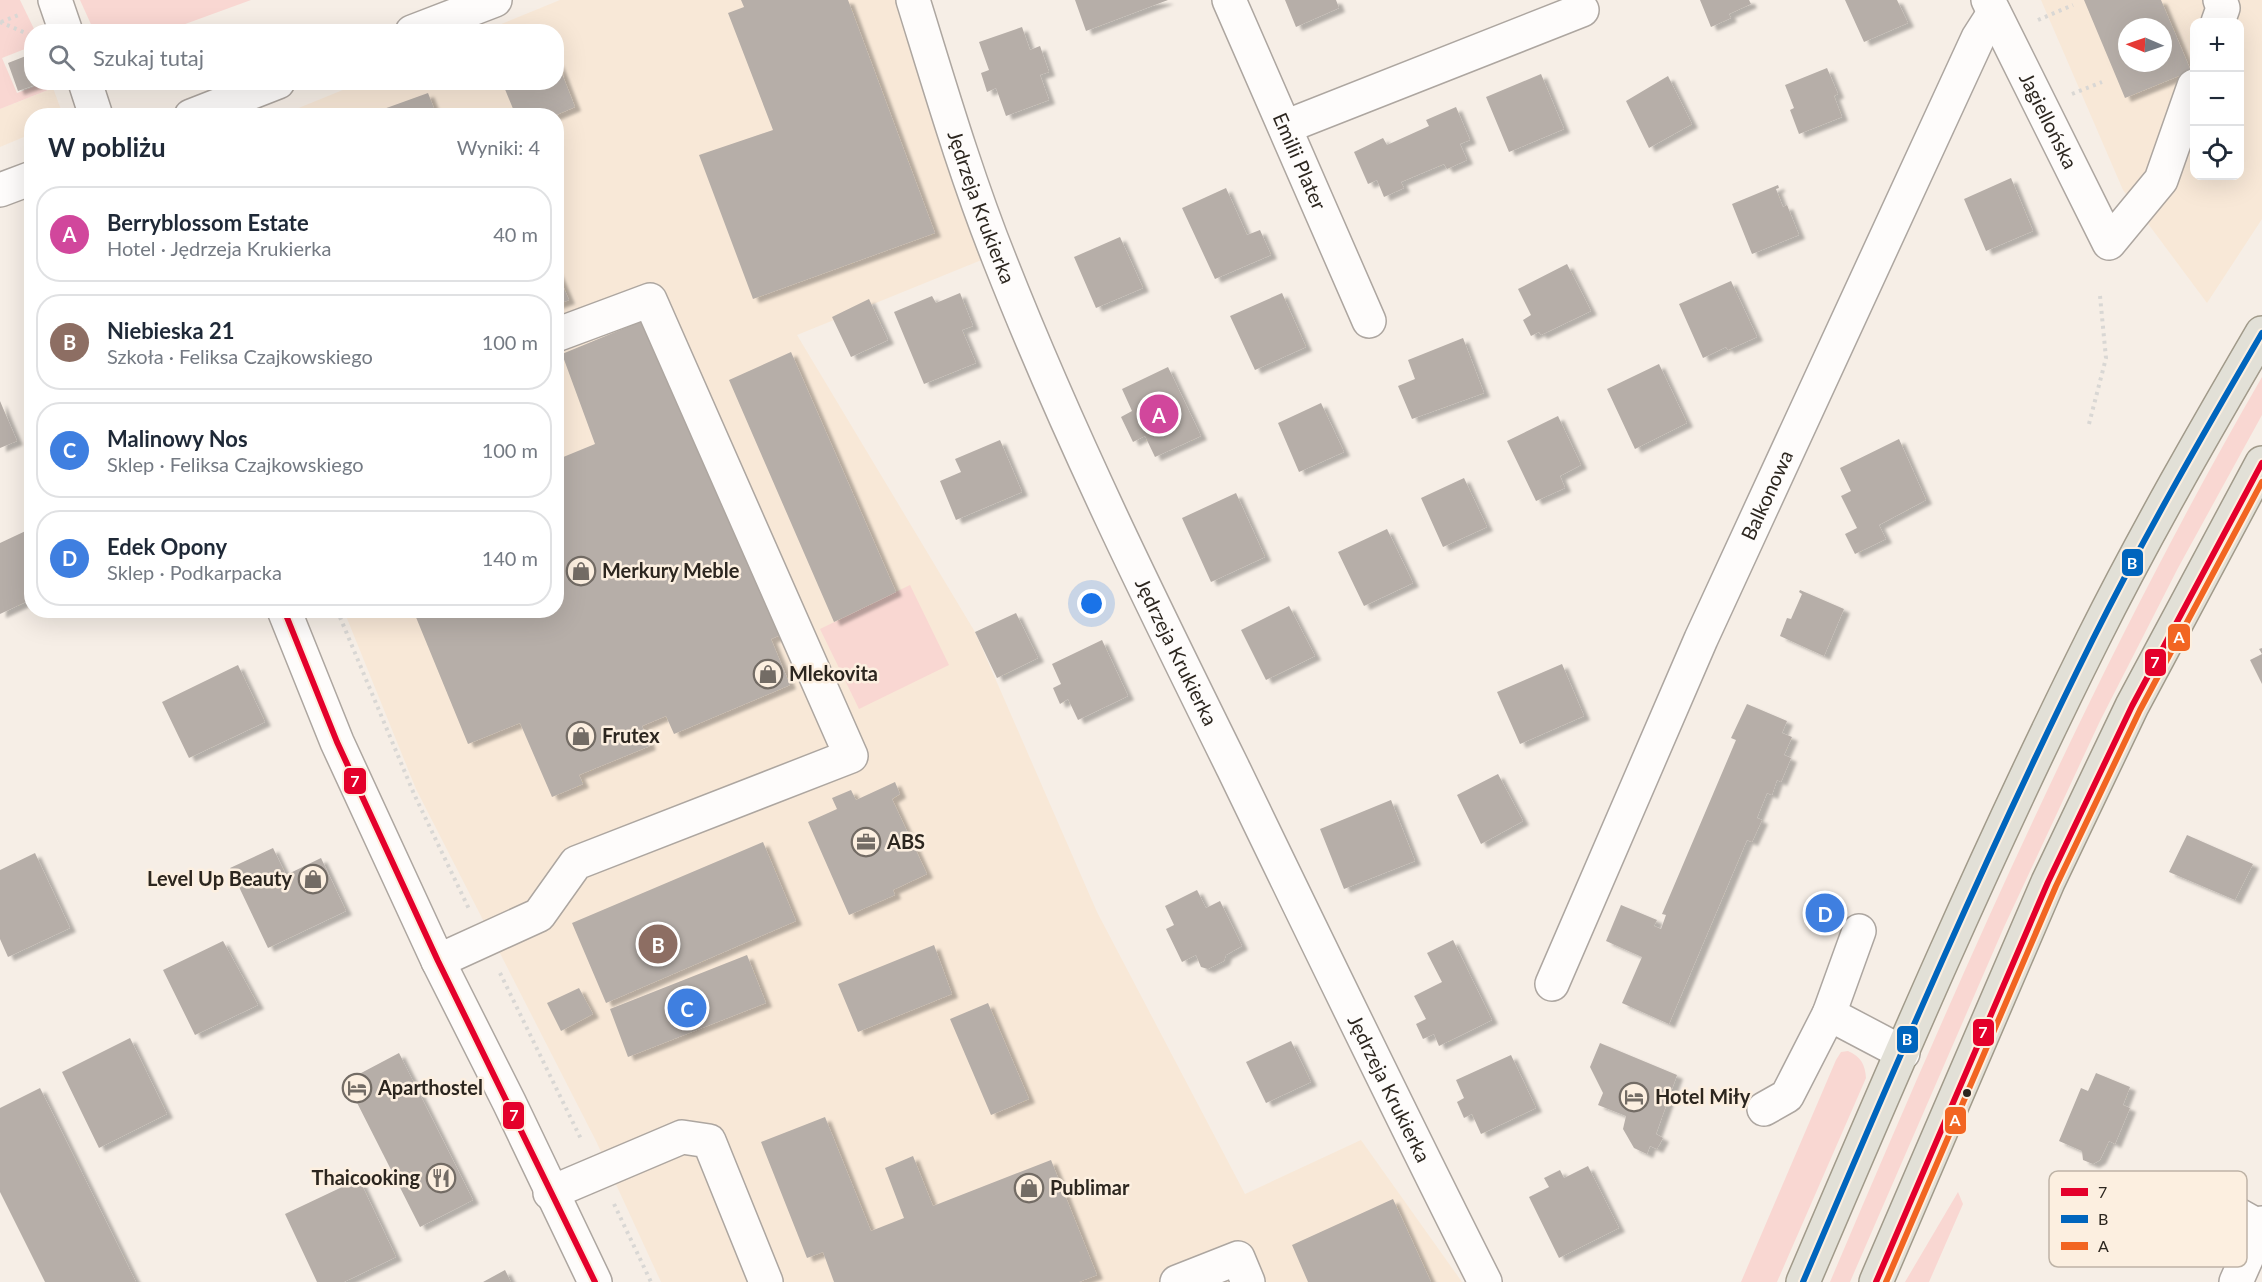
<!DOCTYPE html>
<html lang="pl">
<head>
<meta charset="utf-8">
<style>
	body { margin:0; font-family:Lato,sans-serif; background:#f6f6f7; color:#1f2937 }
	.controls { position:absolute; right:18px; top:18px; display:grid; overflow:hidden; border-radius:12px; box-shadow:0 6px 24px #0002 }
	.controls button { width:54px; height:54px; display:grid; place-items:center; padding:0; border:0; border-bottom:2px solid #e0e1e3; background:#fff; color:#1f2937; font:30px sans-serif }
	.compass { position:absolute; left:2118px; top:18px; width:54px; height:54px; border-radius:50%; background:#fff; box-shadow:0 6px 24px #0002; rotate:272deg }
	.you { position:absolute; left:1092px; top:604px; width:21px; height:21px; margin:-15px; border:4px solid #fff; border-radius:50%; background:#1a73e8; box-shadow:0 0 0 9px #1a73e833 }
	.badge { display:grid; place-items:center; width:39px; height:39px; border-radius:50%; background:#736c65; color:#fff; font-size:20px; font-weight:700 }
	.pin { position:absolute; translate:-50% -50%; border:3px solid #fff; box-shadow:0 2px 6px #0006 }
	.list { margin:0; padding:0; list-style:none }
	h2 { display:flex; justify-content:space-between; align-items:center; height:78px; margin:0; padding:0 24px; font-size:26px }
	h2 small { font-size:20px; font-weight:400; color:#747a83 }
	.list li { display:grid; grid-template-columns:39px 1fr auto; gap:18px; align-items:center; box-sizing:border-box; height:96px; margin:0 12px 12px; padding:0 12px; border:2px solid #e0e1e3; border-radius:24px }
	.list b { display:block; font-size:22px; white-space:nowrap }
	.list p { margin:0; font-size:20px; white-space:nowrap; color:#747a83 }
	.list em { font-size:20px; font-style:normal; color:#747a83 }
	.icon { flex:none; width:33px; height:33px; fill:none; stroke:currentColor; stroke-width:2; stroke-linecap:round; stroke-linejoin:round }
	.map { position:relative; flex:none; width:2262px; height:1282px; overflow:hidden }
	.search { position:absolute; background:#fff; box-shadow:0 6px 24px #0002; left:24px; top:24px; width:540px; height:66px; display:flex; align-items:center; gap:15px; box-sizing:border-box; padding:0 21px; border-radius:24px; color:#747a83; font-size:22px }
	.panel { position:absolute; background:#fff; box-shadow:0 6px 24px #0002; left:24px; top:108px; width:540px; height:510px; border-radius:24px }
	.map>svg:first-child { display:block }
	.built { fill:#f8e8d7; fill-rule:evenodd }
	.green { fill:#f9d7d2 }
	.building { fill:#b6aea8; fill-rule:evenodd; filter:url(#shadow) }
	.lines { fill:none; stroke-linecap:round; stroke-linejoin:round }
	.minor-casing { stroke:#ada6a0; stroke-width:36 }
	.major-casing { stroke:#a19a8a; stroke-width:36 }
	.path { stroke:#d9d7d4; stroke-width:4; stroke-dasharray:3 4.5; stroke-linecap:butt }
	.minor { stroke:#fefcfb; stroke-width:33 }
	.major { stroke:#e2e0d7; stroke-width:33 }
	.bus-1-casing { stroke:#fcefe0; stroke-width:10 }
	.bus-2-casing { stroke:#fcefe0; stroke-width:10 }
	.bus-3-casing { stroke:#fcefe0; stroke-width:10 }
	.bus-1 { stroke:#e4002b; stroke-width:6 }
	.bus-2 { stroke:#0065bd; stroke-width:6 }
	.bus-3 { stroke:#f26522; stroke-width:6 }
	.bus-dot { fill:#2c261f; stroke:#fcefe0; stroke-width:2 }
	.labels { text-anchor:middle; stroke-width:5; stroke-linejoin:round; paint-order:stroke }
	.street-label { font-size:20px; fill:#2c261f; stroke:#fcefe0 }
	.poi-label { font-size:20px; font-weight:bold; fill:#2c261f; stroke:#fcefe0; text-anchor:start }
	.key { fill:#fcefe0; stroke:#beb3a6; stroke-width:1.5 }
	.key-label { font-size:16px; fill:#2c261f }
	.line-badge { stroke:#fcefe0; stroke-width:2 }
	.badge-label { font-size:16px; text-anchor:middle; font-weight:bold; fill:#fff }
</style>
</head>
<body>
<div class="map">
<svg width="2262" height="1282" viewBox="0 0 2262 1282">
	<defs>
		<filter id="shadow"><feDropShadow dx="6" dy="4" stdDeviation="1.5" flood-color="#0004"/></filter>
	</defs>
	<rect width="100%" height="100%" fill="#f6eee6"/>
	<path class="built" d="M560,0H899L984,259L797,335L975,632L1097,912L1245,1194L1361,1140L1462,1282H661L596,1141L416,789L344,611L556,610V116H279L360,83L556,82V32L484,31Z
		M2041,0H2262V219L2207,303L2123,190ZM2194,22H2240V176H2194ZM2127,27H2163V63H2127Z
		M53,88L63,115L32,116L31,134L0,147V109Z"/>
	<path class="green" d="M0,0H20L35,31L32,32L31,49L30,47L2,58L17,93L44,83H52L53,88L0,109Z
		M80,0H251L166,31H94Z
		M2262,377V415L2178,568L2100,721L2004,927L1850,1282H1830C1961,974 2094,667 2262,377Z
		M910,585L949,665L859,709L820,629Z
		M1848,1051C1861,1057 1865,1064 1866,1078L1777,1282H1741L1836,1060L1841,1052Z
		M1958,1192L1963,1204L1929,1282H1905Z"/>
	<path class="building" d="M741,0H848L935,233L753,299L699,155L773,130L728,13L744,7Z
		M1075,0H1168L1086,31Z
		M1285,0H1336L1339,8L1296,27Z
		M1700,0H1749L1751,4L1729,14L1731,18L1711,27Z
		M1845,0H1897L1908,23L1864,42Z
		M2084,0H2161L2191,71L2125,98ZM2127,27H2163V63H2127Z
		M1022,27L1030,50L1040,46L1049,72L1040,75L1049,100L1006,116L996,88L987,92L981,73L989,70L979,42Z
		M31,54L32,82L41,83L18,91L8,63Z
		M557,61L575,107L554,116H516L502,82H556Z
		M1827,68L1838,94L1834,96L1842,117L1799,134L1790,110L1794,108L1785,85Z
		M1541,74L1564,129L1509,152L1486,97Z
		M1668,76L1692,124L1649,148L1626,101Z
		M428,93L437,116H368L367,115Z
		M1456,107L1470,140L1460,144L1467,160L1447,169L1444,164L1401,182L1404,188L1384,197L1377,180L1368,184L1354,152L1383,138L1387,145L1429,126L1426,120Z
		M2011,178L2033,231L1986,251L1964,199Z
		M1778,185L1779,188L1776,189L1783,207L1787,205L1799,235L1752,254L1732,204Z
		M1226,188L1247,235L1260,230L1271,255L1215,279L1182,208Z
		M1120,237L1143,288L1096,308L1074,257Z
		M1567,264L1591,311L1541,335L1539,332L1531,336L1523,320L1531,315L1518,289Z
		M556,270L569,300L556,305Z
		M1731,281L1757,337L1728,350L1726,347L1703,358L1679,304Z
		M960,293L973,326L962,330L976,363L924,384L894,312L932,296L936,303Z
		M1282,293L1306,347L1255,370L1230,316Z
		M869,299L888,340L851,357L832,317Z
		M649,318L783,634L771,639L790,685L674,734L666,716L642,726L650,746L579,775L583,784L552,797L520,723L468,744L413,610H556V460L595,444L562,354Z
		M1463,338L1484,393L1412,419L1398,386L1415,379L1408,360Z
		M791,352L896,592L834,622L729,380Z
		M1659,364L1687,423L1635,449L1607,389Z
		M1168,367L1201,436L1155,457L1145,436L1133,442L1121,417L1132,411L1122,389Z
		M0,401L17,441L0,448Z
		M1321,403L1344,452L1299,472L1278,423Z
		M1558,416L1581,465L1560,476L1565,488L1536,501L1507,441Z
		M1899,439L1926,500L1879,525L1886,539L1855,554L1845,534L1857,528L1841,496L1851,491L1840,468Z
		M1000,440L1022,492L956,520L940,481L961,472L955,459Z
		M1464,478L1487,527L1443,547L1421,498Z
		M1236,493L1265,557L1211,582L1182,518Z
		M32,528V599L0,614V543Z
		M1387,529L1413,583L1364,606L1338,552Z
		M1800,590L1844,609L1824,656L1780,636L1787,618L1791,619L1802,594L1799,592Z
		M1289,606L1315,656L1266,680L1241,630Z
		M1016,613L1038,658L997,678L975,632Z
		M1102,640L1128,696L1078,720L1068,699L1060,704L1053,688L1061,684L1052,664Z
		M2262,648V684L2250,660L2262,654L2259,649Z
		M1562,664L1584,716L1520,744L1497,692Z
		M238,665L265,722L189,758L162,702Z
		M1747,704L1787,721L1782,733L1792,737L1784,755L1791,758L1781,782L1777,780L1772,795L1767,793L1757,818L1762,820L1752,842L1747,840L1669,1024L1622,1003L1642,957L1606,941L1621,905L1657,920L1654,926L1661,929L1666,915L1662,914L1736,740L1731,738Z
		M1498,774L1523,821L1481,844L1457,795Z
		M895,782L900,794L892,799L927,874L893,890L895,895L849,915L808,822L837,809L832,798L851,790L856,800Z
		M1391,800L1415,861L1344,889L1320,829Z
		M2187,835L2253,864L2235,900L2169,872Z
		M763,842L796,921L606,1003L572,923Z
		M273,848L286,875L321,858L346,911L268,948L230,868Z
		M35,853L70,928L8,957L0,939V870Z
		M1197,890L1206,908L1220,901L1242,946L1226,955L1224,961L1208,969L1201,967L1196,955L1182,962L1166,929L1174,925L1165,906Z
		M1453,940L1492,1020L1439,1046L1434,1034L1423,1039L1416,1024L1426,1019L1414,996L1442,982L1427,953Z
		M223,941L258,1005L195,1035L163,970Z
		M934,945L952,994L858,1032L838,984Z
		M747,955L766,1003L628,1057L610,1009Z
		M579,988L593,1014L561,1031L547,1003Z
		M988,1003L1029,1099L991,1115L950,1019Z
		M130,1038L167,1114L99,1148L62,1072Z
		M1291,1041L1311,1082L1266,1103L1246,1062Z
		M1600,1043L1677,1075L1656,1134L1663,1138L1657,1149L1650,1146L1647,1154L1634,1148L1623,1129L1626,1116L1598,1105L1603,1093L1590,1067Z
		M399,1053L473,1200L420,1227L346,1081Z
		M1511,1055L1536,1108L1481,1134L1472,1114L1464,1118L1457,1102L1464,1098L1456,1080Z
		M2096,1073L2130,1087L2123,1105L2130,1108L2115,1144L2109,1141L2100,1160L2093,1164L2083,1160L2082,1151L2059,1141L2081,1088L2088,1091Z
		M40,1088L136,1282H45L0,1192V1108Z
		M825,1117L871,1231L904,1218L885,1168L913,1156L933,1206L1051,1160L1097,1275L1079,1282H834L823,1252L807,1258L761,1142Z
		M1588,1166L1619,1228L1559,1258L1529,1197L1549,1187L1544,1178L1560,1170L1564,1178Z
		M359,1179L396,1257L344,1282H317L285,1214Z
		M1393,1199L1431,1282H1308L1292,1245Z
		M505,1270L511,1282H483Z"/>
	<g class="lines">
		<g class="minor-casing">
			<g id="minor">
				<path d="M55,0L66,32"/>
				<path id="s1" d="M913,0C940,87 966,176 1000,261C1068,434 1151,602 1233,768C1316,940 1399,1112 1485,1282"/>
				<path id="s2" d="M1229,0L1369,321"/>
				<path id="s3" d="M1988,0L2109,243L2161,180L2194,86"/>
				<path d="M2218,22L2223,8L2220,0"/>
				<path d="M412,32L495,0"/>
				<path d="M85,82L96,116"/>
				<path d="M191,116L278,82"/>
				<path d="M1285,127L1582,10"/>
				<path d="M0,190L32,178"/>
				<path d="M284,610L337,742L438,961L509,1102L595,1282"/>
				<path d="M438,961L539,915L576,863L851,756L650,300L556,335"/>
				<path id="s4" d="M1552,984L1701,639L1978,38L1994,13"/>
				<path d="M1829,1014L1903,1053"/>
				<path d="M1764,1109L1787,1096L1829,1014L1859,931"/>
				<path d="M550,1193L682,1137L709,1141L766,1282"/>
				<path d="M2215,1202L2260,1227"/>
				<path d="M1177,1282L1238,1258L1248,1282"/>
				<path d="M2236,1282L2262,1223"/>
			</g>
		</g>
		<g class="major-casing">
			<path id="major" d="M1803,1282C1895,1066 1988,849 2093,639C2145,535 2203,434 2262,333
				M1876,1282L2048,882L2132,706L2262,463"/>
		</g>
		<path class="path" d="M2038,20L2073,5
			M0,22L28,34
			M1,22L21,14
			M2072,94L2102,82
			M2089,424L2106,358L2100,296
			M337,610L414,794L469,909
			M500,973L582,1141
			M614,1204L651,1282"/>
		<use href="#minor" class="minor"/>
		<use href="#major" class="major"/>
		<g class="bus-1-casing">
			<path id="bus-1" d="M284,610L337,742L438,961L595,1282
				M1876,1282L2048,882L2132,706L2262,463"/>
		</g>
		<g class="bus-2-casing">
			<path id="bus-2" d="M1803,1282C1895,1066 1988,850 2093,639C2145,535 2203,434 2262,333"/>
		</g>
		<g class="bus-3-casing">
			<path id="bus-3" d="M1886,1282L2056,886L2140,710L2262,482"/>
		</g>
		<use href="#bus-1" class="bus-1"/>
		<use href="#bus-2" class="bus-2"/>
		<use href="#bus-3" class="bus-3"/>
	</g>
	<defs>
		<g id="shop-ring" transform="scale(1.5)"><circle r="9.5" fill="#fcefe0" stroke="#736c65" stroke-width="1.5"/><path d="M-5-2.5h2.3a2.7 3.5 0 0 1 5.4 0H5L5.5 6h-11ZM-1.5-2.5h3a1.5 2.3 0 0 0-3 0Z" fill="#736c65"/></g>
		<g id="office-ring" transform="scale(1.5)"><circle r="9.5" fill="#fcefe0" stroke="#736c65" stroke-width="1.5"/><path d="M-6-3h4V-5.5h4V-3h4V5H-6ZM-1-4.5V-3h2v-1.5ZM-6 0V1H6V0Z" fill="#736c65"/></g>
		<g id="hotel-ring" transform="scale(1.5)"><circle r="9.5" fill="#fcefe0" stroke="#736c65" stroke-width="1.5"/><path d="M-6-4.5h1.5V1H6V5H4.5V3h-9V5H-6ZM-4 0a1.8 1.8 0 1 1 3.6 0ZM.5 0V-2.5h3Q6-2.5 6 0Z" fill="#736c65"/></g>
		<g id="restaurant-ring" transform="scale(1.5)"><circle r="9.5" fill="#fcefe0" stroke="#736c65" stroke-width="1.5"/><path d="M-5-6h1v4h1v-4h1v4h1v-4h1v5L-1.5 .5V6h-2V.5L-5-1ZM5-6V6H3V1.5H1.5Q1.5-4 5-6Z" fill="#736c65"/></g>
	</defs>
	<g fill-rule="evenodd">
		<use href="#shop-ring" x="581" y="571"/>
		<use href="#shop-ring" x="768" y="674"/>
		<use href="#shop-ring" x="581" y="736"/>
		<use href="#office-ring" x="866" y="842"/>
		<use href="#shop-ring" x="313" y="879"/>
		<use href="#hotel-ring" x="357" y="1088"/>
		<use href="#hotel-ring" x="1634" y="1097"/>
		<use href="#restaurant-ring" x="441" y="1178"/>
		<use href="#shop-ring" x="1029" y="1188"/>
	</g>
	<circle class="bus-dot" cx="1967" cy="1093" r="5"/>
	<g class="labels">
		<g class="street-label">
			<text dy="7" stroke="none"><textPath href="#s3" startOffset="135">Jagiellońska</textPath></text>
			<text dy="7" stroke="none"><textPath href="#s2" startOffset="176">Emilii Plater</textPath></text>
			<text dy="7" stroke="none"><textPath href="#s1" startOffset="218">Jędrzeja Krukierka</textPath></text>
			<text dy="7" stroke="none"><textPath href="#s4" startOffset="534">Balkonowa</textPath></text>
			<text dy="7" stroke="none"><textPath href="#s1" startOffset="704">Jędrzeja Krukierka</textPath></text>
			<text dy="7" stroke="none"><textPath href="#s1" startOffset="1190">Jędrzeja Krukierka</textPath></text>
		</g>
		<g class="poi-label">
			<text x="602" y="578">Merkury Meble</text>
			<text x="789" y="681">Mlekovita</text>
			<text x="602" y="743">Frutex</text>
			<text x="887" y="849">ABS</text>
			<text x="292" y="886" text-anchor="end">Level Up Beauty</text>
			<text x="378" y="1095">Aparthostel</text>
			<text x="1655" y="1104">Hotel Miły</text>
			<text x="420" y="1185" text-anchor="end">Thaicooking</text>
			<text x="1050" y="1195">Publimar</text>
		</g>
	</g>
	<rect x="2049" y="1171" width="198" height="96" rx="9" class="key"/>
	<rect x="2061" y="1188" width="27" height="8" fill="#e4002b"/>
	<rect x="2061" y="1215" width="27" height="8" fill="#0065bd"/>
	<rect x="2061" y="1242" width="27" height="8" fill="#f26522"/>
	<g class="key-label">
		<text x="2098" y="1198">7</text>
		<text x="2098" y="1225">B</text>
		<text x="2098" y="1252">A</text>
	</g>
	<g class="line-badge">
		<rect x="2121" y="548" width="23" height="29" rx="6" fill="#0065bd"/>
		<rect x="2167" y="623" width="24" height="29" rx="6" fill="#f26522"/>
		<rect x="2144" y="648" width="23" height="29" rx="6" fill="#e4002b"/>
		<rect x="343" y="767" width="24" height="28" rx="6" fill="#e4002b"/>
		<rect x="1972" y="1018" width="23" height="29" rx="6" fill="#e4002b"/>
		<rect x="1896" y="1025" width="23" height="29" rx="6" fill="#0065bd"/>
		<rect x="502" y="1101" width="23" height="29" rx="6" fill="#e4002b"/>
		<rect x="1944" y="1106" width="23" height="29" rx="6" fill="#f26522"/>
	</g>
	<g class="badge-label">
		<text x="2132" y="569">B</text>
		<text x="2179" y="643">A</text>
		<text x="2155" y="668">7</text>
		<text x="355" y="787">7</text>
		<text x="1983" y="1038">7</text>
		<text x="1907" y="1045">B</text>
		<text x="514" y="1121">7</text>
		<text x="1955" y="1126">A</text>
	</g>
</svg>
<div class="controls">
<button>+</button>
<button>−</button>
<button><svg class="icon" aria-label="locate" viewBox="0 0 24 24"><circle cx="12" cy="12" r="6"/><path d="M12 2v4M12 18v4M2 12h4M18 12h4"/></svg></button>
</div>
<svg class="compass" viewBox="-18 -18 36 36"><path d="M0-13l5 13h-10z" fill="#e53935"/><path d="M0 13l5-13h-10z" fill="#747a83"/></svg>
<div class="you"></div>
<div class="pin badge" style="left:1159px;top:414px;background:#d1479c">A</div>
<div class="pin badge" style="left:658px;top:944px;background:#8d6e63">B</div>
<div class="pin badge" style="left:687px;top:1008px;background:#3f7fe0">C</div>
<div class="pin badge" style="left:1825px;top:913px;background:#3f7fe0">D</div>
<div class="search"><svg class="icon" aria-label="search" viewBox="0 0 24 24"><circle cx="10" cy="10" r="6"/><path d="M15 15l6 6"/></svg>Szukaj tutaj</div>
<section class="panel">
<h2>W pobliżu<small>Wyniki: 4</small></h2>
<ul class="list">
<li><span class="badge" style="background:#d1479c">A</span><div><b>Berryblossom Estate</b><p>Hotel · Jędrzeja Krukierka</p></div><em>40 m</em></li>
<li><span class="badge" style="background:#8d6e63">B</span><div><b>Niebieska 21</b><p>Szkoła · Feliksa Czajkowskiego</p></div><em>100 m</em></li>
<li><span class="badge" style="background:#3f7fe0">C</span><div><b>Malinowy Nos</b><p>Sklep · Feliksa Czajkowskiego</p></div><em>100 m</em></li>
<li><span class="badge" style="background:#3f7fe0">D</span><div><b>Edek Opony</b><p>Sklep · Podkarpacka</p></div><em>140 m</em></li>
</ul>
</section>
</div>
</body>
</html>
